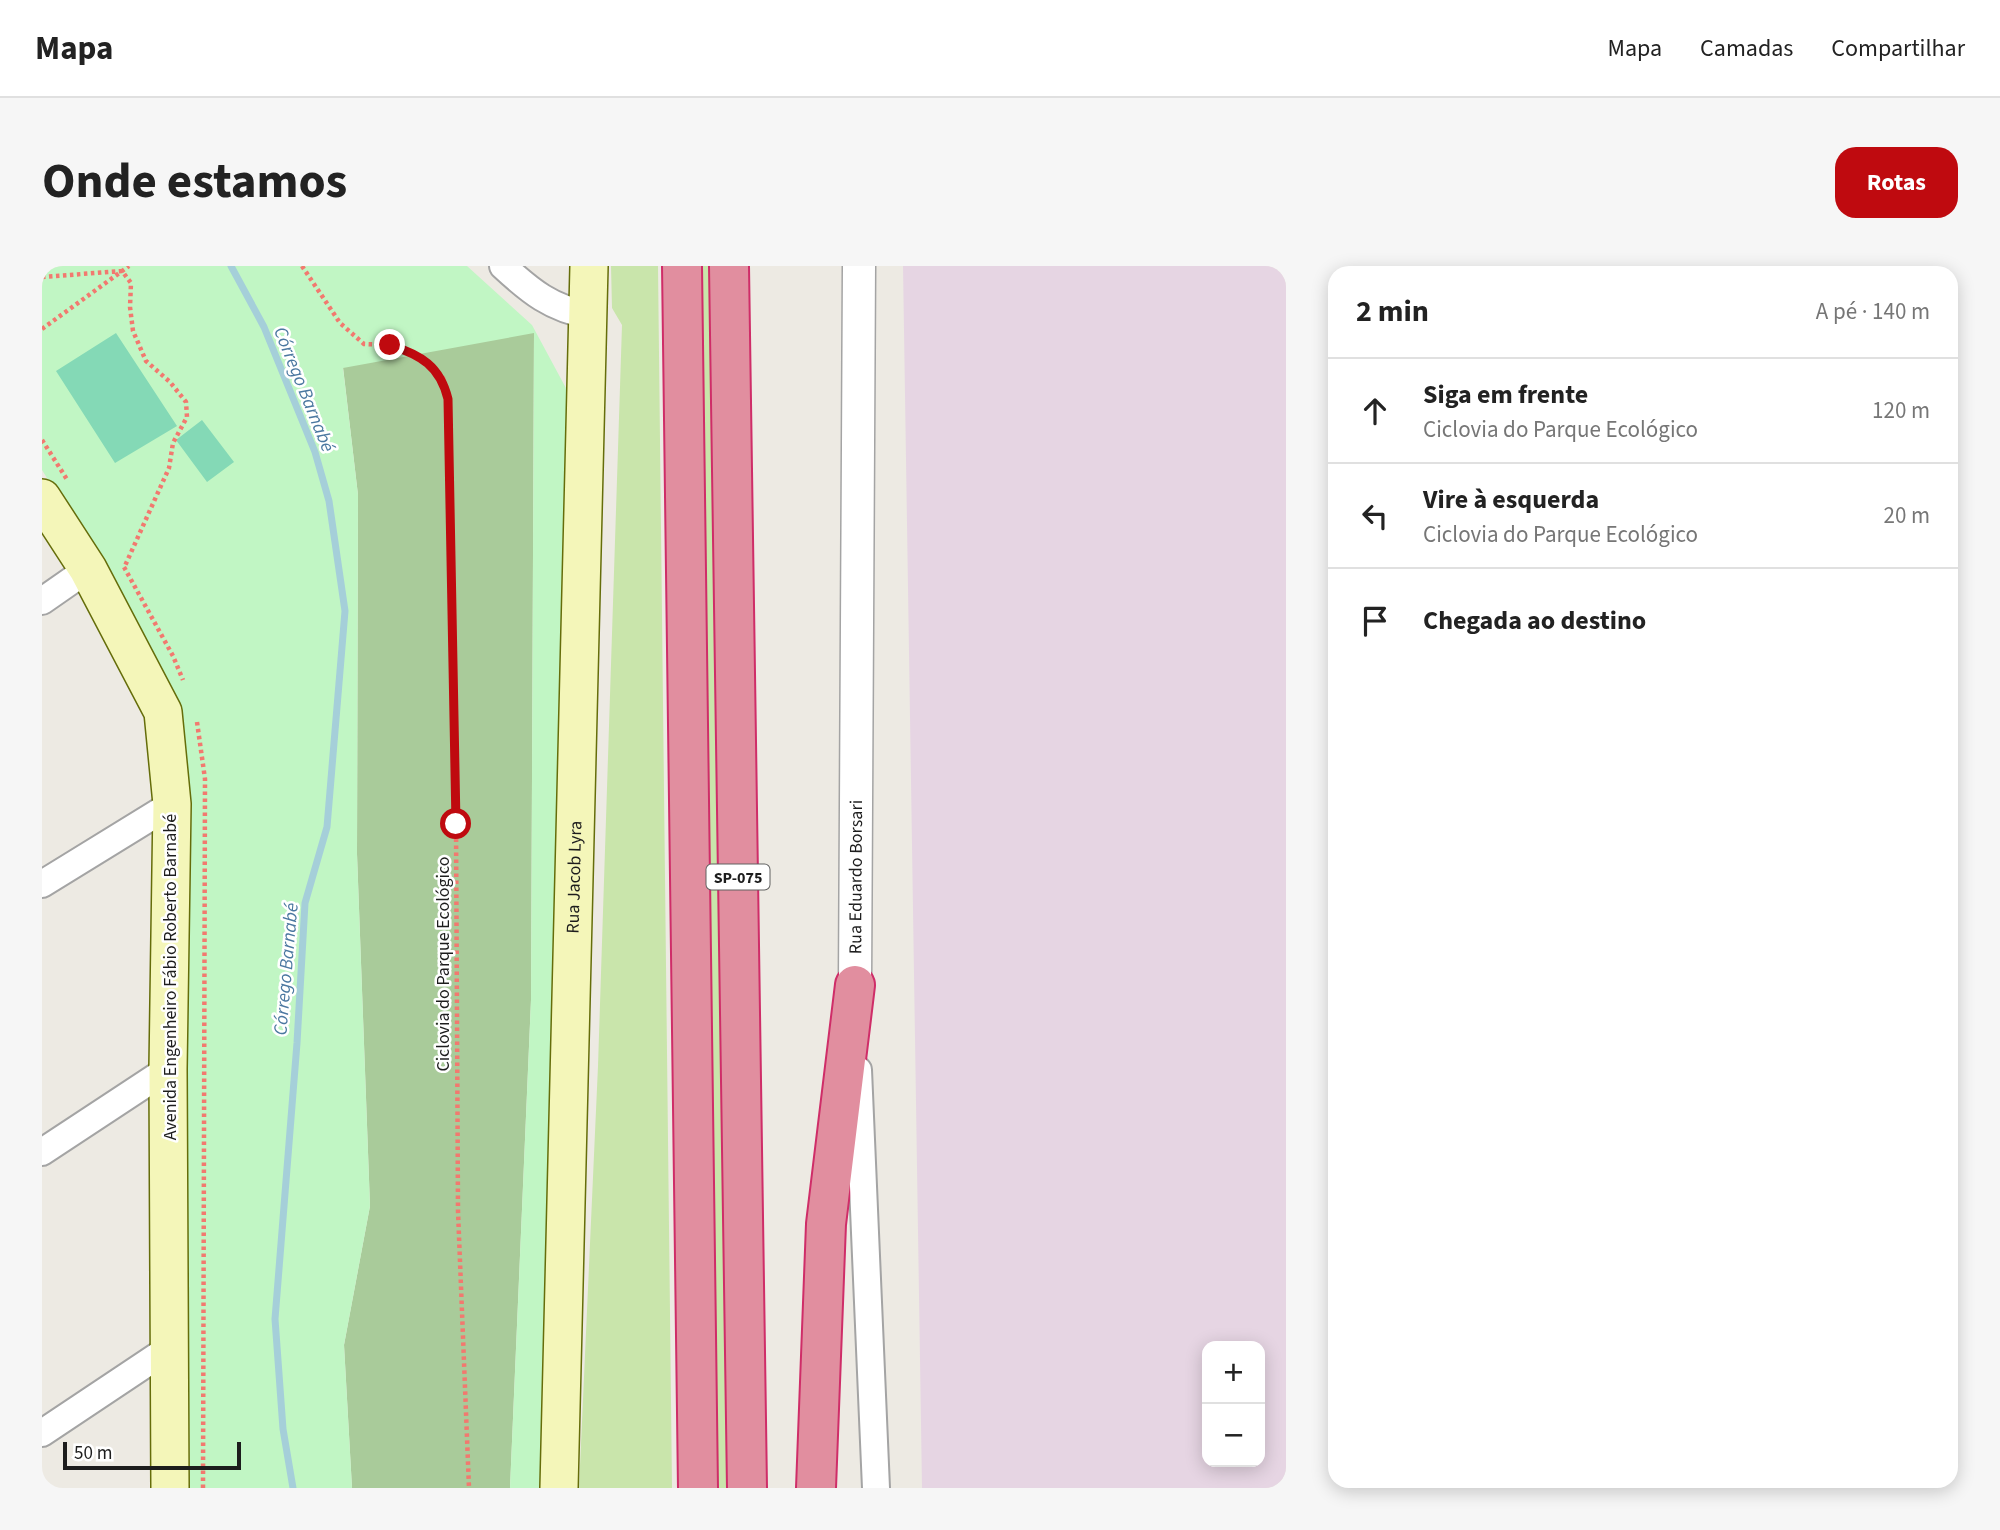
<!DOCTYPE html>
<html lang="pt">
<head>
<meta charset="utf-8">
<style>
	body { margin:0; font-family:"Source Sans 3",sans-serif; background:#f6f6f6; color:#222 }
	.controls { position:absolute; right:21px; bottom:21px; display:grid; overflow:hidden; border-radius:14px; box-shadow:0 4px 18px #0003 }
	.controls button { width:63px; height:63px; display:grid; place-items:center; padding:0; border:0; border-bottom:2px solid #e0e0e0; background:#fff; color:#222; font:35px sans-serif }
	.scale { position:absolute; left:21px; bottom:18px; width:178px; box-sizing:border-box; padding-left:7px; border:4px solid #1d1d1d; border-top:0; font-size:19px; line-height:24px; white-space:nowrap; color:#1d1d1d; -webkit-text-stroke:5px #fff; paint-order:stroke }
	.stop { position:absolute; width:21px; height:21px; margin:-16px; border:5px solid #bf0a0f; border-radius:50%; background:#fff }
	.stop.end { background:#bf0a0f; border-color:#fff; box-shadow:0 2px 7px #0008 }
	.list { margin:0; padding:0; list-style:none }
	h2 { display:flex; justify-content:space-between; align-items:center; height:91px; margin:0; padding:0 28px; font-size:30px }
	h2 small { font-size:23px; font-weight:400; color:#767676 }
	.list li { display:grid; grid-template-columns:46px 1fr auto; gap:21px; align-items:center; box-sizing:border-box; height:105px; padding:0 28px; border-top:2px solid #e0e0e0 }
	.list b { display:block; font-size:26px; white-space:nowrap }
	.list p { margin:0; font-size:23px; white-space:nowrap; color:#767676 }
	.list em { font-size:23px; font-style:normal; color:#767676 }
	.icon { flex:none; width:38px; height:38px; fill:none; stroke:currentColor; stroke-width:2; stroke-linecap:round; stroke-linejoin:round }
	.map { position:relative; flex:none; width:1244px; height:1222px; overflow:hidden; border-radius:21px }
	header { display:flex; align-items:center; gap:42px; box-sizing:border-box; height:98px; padding:0 35px; background:#fff; border-bottom:2px solid #e0e0e0 }
	header strong { font-size:33px }
	nav { display:flex; gap:38px; margin-inline-start:auto; font-size:24px }
	.intro { display:flex; align-items:center; justify-content:space-between; box-sizing:border-box; height:168px; padding:0 42px }
	h1 { margin:0; font-size:49px }
	.button { padding:18px 32px; border-radius:21px; background:#bf0a0f; color:#fff; font-size:24px; font-weight:700 }
	main { display:flex; gap:42px; padding:0 42px }
	aside { flex:1; background:#fff; border-radius:21px; box-shadow:0 4px 18px #0003 }
	.map>svg:first-child { display:block }
	.industrial { fill:#e6d5e3; fill-rule:evenodd }
	.grass { fill:#c9e5ab }
	.forest { fill:#a9cb9a }
	.park { fill:#c1f6c4 }
	.pitch { fill:#84d9b6 }
	.lines { fill:none; stroke-linecap:round; stroke-linejoin:round }
	.stream { stroke:#a5cfd9; stroke-width:7 }
	.minor-casing { stroke:#a4a4a4; stroke-width:30 }
	.tertiary-casing { stroke:#a4a4a4; stroke-width:35 }
	.secondary-casing { stroke:#656d0a; stroke-width:40 }
	.motorway-casing { stroke:#cf2d68; stroke-width:42 }
	.path { stroke:#f2796f; stroke-width:4.5; stroke-dasharray:3.5 3.5; stroke-linecap:butt }
	.minor { stroke:#fff; stroke-width:26 }
	.tertiary { stroke:#fff; stroke-width:32 }
	.secondary { stroke:#f4f6b9; stroke-width:37 }
	.motorway { stroke:#e18e9f; stroke-width:38 }
	.route { stroke:#bf0a0f; stroke-width:9 }
	.labels { text-anchor:middle; stroke-width:5; stroke-linejoin:round; paint-order:stroke }
	.shield { fill:#fff; stroke:#616161; stroke-width:2 }
	.shield-label { font-size:16px; font-weight:bold; fill:#1d1d1d }
	.street-label { font-size:18px; fill:#1d1d1d; stroke:#fff }
	.water-label { font-size:19px; font-style:italic; fill:#4b78a0; stroke:#fff }
</style>
</head>
<body>
<header>
<strong>Mapa</strong>
<nav><a>Mapa</a><a>Camadas</a><a>Compartilhar</a></nav>
</header>
<div class="intro"><h1>Onde estamos</h1><a class="button">Rotas</a></div>
<main>
<div class="map">
<svg width="1244" height="1222" viewBox="0 0 1244 1222">
	<rect width="100%" height="100%" fill="#edeae3"/>
	<path class="industrial" d="M861,0H1244V1222H880ZM1165,1080H1218V1196H1165Z"/>
	<path class="grass" d="M569,0H616L630,1222H537L556,800L580,59L570,42Z
		M649,0H674L692,1222H667Z"/>
	<path class="forest" d="M492,66L489,734L468,1222H310L302,1079L328,940L315,588L316,229L301,101Z"/>
	<path class="park" d="M0,0H425L490,59L525,124L500,1222H468L489,734L492,67L301,102L316,229L315,588L328,940L302,1079L310,1222H148L143,847L146,504L130,429L85,341L0,204Z"/>
	<path class="pitch" d="M74,67L135,160L73,197L14,105Z
		M160,154L192,196L165,216L134,174Z"/>
	<g class="lines">
		<path class="stream" d="M189,0L222,61L273,186L287,235L303,345L285,561L263,637L255,777L233,1053L241,1163L251,1222"/>
		<g class="minor-casing">
			<path id="minor" d="M461,0C488,25 510,43 547,49
				M0,335L46,303
				M0,618L130,538
				M816,804L834,1222
				M0,886L126,803
				M0,1167L129,1081"/>
		</g>
		<g class="tertiary-casing">
			<g id="tertiary">
				<path id="s1" d="M813,719L817,0"/>
			</g>
		</g>
		<g class="secondary-casing">
			<g id="secondary">
				<path d="M0,232L46,303L121,446L130,538L126,803L128,1222"/>
				<path id="s2" d="M517,1222L547,0"/>
			</g>
		</g>
		<g class="motorway-casing">
			<path id="motorway" d="M640,0L656,1222
				M687,0L705,1222
				M774,1222L784,958L813,719"/>
		</g>
		<path class="path" d="M260,0L298,57L322,78L348,79L367,86L387,98L401,112L406,133L414,558L416,945L427,1222
			M0,11L80,5L89,17L88,41L91,65L104,95L128,116L144,136L145,151L131,177L127,202L82,302
			M0,63L87,0
			M0,174L26,215
			M82,301L131,390L141,414
			M155,456L163,513L161,1222"/>
		<use href="#minor" class="minor"/>
		<use href="#tertiary" class="tertiary"/>
		<use href="#secondary" class="secondary"/>
		<use href="#motorway" class="motorway"/>
	</g>
	<g class="lines">
		<path class="route" d="M348,79C379,89 398,100 406,133L414,558"/>
	</g>
	<g class="labels">
		<rect class="shield" x="664.5" y="598.5" width="63" height="25" rx="5"/>
		<g class="shield-label">
			<text x="696" y="617">SP-075</text>
		</g>
		<g class="street-label">
			<text dy="6" stroke="none"><textPath href="#s2" startOffset="611">Rua Jacob Lyra</textPath></text>
			<text dy="6" stroke="none"><textPath href="#s1" startOffset="108">Rua Eduardo Borsari</textPath></text>
			<text transform="translate(401 698) rotate(-90)" y="6">Ciclovia do Parque Ecológico</text>
			<text transform="translate(128 711) rotate(-90)" y="6">Avenida Engenheiro Fábio Roberto Barnabé</text>
		</g>
		<g class="water-label">
			<text transform="translate(263 123) rotate(68)" y="7">Córrego Barnabé</text>
			<text transform="translate(243 703) rotate(-85)" y="7">Córrego Barnabé</text>
		</g>
	</g>
</svg>
<div class="controls">
<button>+</button>
<button>−</button>
</div>
<div class="scale">50 m</div>
<div class="stop" style="left:414px;top:558px"></div>
<div class="stop end" style="left:348px;top:79px"></div>
</div>
<aside>
<h2>2 min<small>A pé · 140 m</small></h2>
<ul class="list">
<li><svg class="icon" aria-label="ahead" viewBox="0 0 24 24"><path d="M12 20V5M6 11l6-6 6 6"/></svg><div><b>Siga em frente</b><p>Ciclovia do Parque Ecológico</p></div><em>120 m</em></li>
<li><svg class="icon" aria-label="left" viewBox="0 0 24 24"><path d="M17 20v-9H6M10 6l-5 5 5 5"/></svg><div><b>Vire à esquerda</b><p>Ciclovia do Parque Ecológico</p></div><em>20 m</em></li>
<li><svg class="icon" aria-label="arrive" viewBox="0 0 24 24"><path d="M6 21V4h12l-3 4 3 4H6"/></svg><div><b>Chegada ao destino</b></div></li>
</ul>
</aside>
</main>
</body>
</html>
